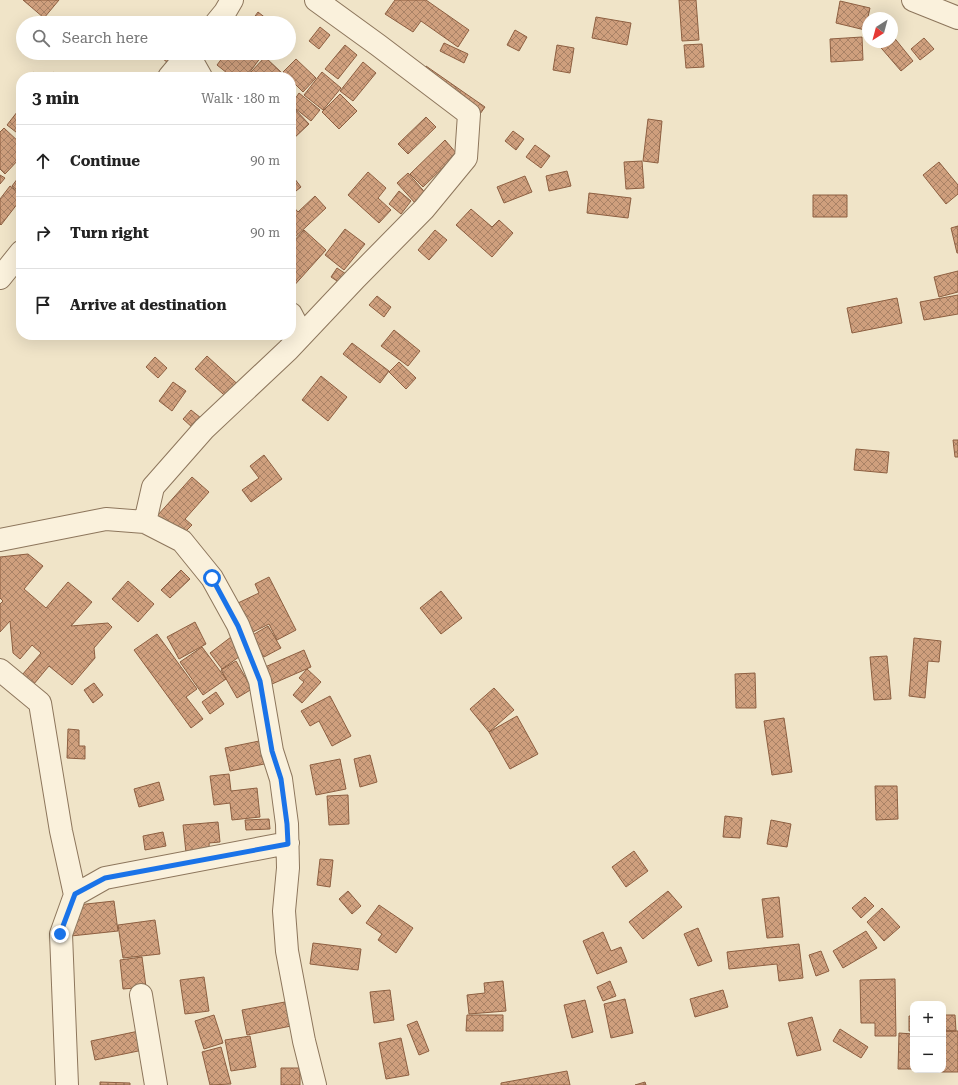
<!DOCTYPE html>
<html lang="en">
<head>
<meta charset="utf-8">
<style>
	body { margin:0; font-family:"Roboto Serif",serif; background:#f6f6f6; color:#222 }
	.controls { position:absolute; right:12px; bottom:12px; display:grid; overflow:hidden; border-radius:8px; box-shadow:0 4px 16px #0002 }
	.controls button { width:36px; height:36px; display:grid; place-items:center; padding:0; border:0; border-bottom:1px solid #e0e0e0; background:#fff; color:#222; font:20px sans-serif }
	.compass { position:absolute; left:862px; top:12px; width:36px; height:36px; border-radius:50%; background:#fff; box-shadow:0 4px 16px #0002; rotate:216deg }
	.stop { position:absolute; width:12px; height:12px; margin:-9px; border:3px solid #1a73e8; border-radius:50%; background:#fff }
	.stop.end { background:#1a73e8; border-color:#fff; box-shadow:0 1px 4px #0008 }
	.list { margin:0; padding:0; list-style:none }
	h2 { display:flex; justify-content:space-between; align-items:center; height:52px; margin:0; padding:0 16px; font-size:17px }
	h2 small { font-size:13px; font-weight:400; color:#767676 }
	.list li { display:grid; grid-template-columns:26px 1fr auto; gap:12px; align-items:center; box-sizing:border-box; height:72px; padding:0 16px; border-top:1px solid #e0e0e0 }
	.list b { display:block; font-size:15px; white-space:nowrap }
	.list em { font-size:13px; font-style:normal; color:#767676 }
	.icon { flex:none; width:22px; height:22px; fill:none; stroke:currentColor; stroke-width:2; stroke-linecap:round; stroke-linejoin:round }
	.map { position:relative; flex:none; width:958px; height:1085px; overflow:hidden }
	.search { position:absolute; background:#fff; box-shadow:0 4px 16px #0002; left:16px; top:16px; width:280px; height:44px; display:flex; align-items:center; gap:10px; box-sizing:border-box; padding:0 14px; border-radius:22px; color:#767676; font-size:15px }
	.panel { position:absolute; background:#fff; box-shadow:0 4px 16px #0002; left:16px; top:72px; width:280px; height:268px; border-radius:16px }
	.map>svg:first-child { display:block }
	.building { fill:url(#building-cross-hatch); stroke:#8d5f41 }
	.lines { fill:none; stroke-linecap:round; stroke-linejoin:round }
	.minor-casing { stroke:#8d765c; stroke-width:24 }
	.minor { stroke:#faf1dc; stroke-width:22 }
	.route { stroke:#1a73e8; stroke-width:5 }
</style>
</head>
<body>
<div class="map">
<svg width="958" height="1085" viewBox="0 0 958 1085">
	<defs>
		<pattern id="building-cross-hatch" width="8" height="8" patternUnits="userSpaceOnUse"><rect width="8" height="8" fill="#cf9f7d"/><path d="M0 0l8 8M0 8l8-8" fill="none" stroke="#a98266"/></pattern>
	</defs>
	<rect width="100%" height="100%" fill="#f0e4c8"/>
	<path class="building" d="M23,0H59L44,18Z
		M395,0H426L469,30L458,47L421,21L413,32L385,14Z
		M679,0H696L699,40L682,41Z
		M840,1L870,8L865,30L836,23Z
		M258,12L272,23H250Z
		M596,17L631,23L627,45L592,38Z
		M320,27L330,35L319,49L309,41Z
		M515,30L527,37L519,51L507,45Z
		M892,35L913,61L901,71L876,42H892Z
		M862,37L863,60L831,62L830,39Z
		M924,38L934,49L920,60L911,49Z
		M444,43L468,54L464,63L440,51Z
		M702,44L704,67L686,68L684,45Z
		M345,45L357,55L338,79L325,69Z
		M557,45L574,48L570,73L553,70Z
		M156,53H173L175,54L168,63Z
		M226,53H264L246,77H232L217,65Z
		M265,57L282,73L278,77H254L250,73Z
		M296,59L316,78L303,92L291,80V77H288L283,72Z
		M363,62L376,73L353,101L340,91Z
		M426,66L485,107L475,121L416,81Z
		M33,72L39,77H28Z
		M53,72L59,77H49Z
		M322,72L341,88L323,110L304,95Z
		M299,93L320,110L311,121L291,105Z
		M340,94L357,111L339,129L322,112Z
		M21,107V136L7,125Z
		M293,107L309,124L291,141V109Z
		M426,117L436,127L408,154L398,144Z
		M648,119L662,121L658,163L643,161Z
		M4,128L21,144V157L5,174L0,169V132Z
		M513,131L524,139L516,150L505,141Z
		M445,140L457,154L423,187L410,174Z
		M535,145L550,156L541,168L526,157Z
		M642,161L644,188L626,189L624,162Z
		M939,162L958,185V194L946,204L923,175Z
		M567,171L571,186L549,191L546,176Z
		M368,172L386,188L378,198L391,210L379,223L348,195Z
		M408,173L436,205L425,214L397,183Z
		M21,174V193L12,186Z
		M291,174L301,187L291,195Z
		M0,175L5,178L0,184Z
		M525,176L532,192L504,203L497,187Z
		M10,186L21,194V199L1,225L0,224V199Z
		M399,191L411,201L401,214L389,204Z
		M589,193L631,198L628,218L587,213Z
		M813,195H847V217H813Z
		M315,196L326,208L291,241V204L298,212Z
		M471,209L492,227L499,220L513,233L492,257L456,225Z
		M958,226V253H957L951,228Z
		M345,229L365,244L344,270L325,255Z
		M304,230L326,250L291,289V244Z
		M435,230L447,240L429,260L418,250Z
		M337,268L355,280L349,289L331,277Z
		M958,271V292L939,297L934,277Z
		M958,295V314L924,320L920,302Z
		M377,296L391,307L384,317L369,305Z
		M897,298L902,323L852,333L847,308Z
		M394,330L420,351L408,366L381,346Z
		M352,343L389,371L380,383L343,354Z
		M207,356L244,390L232,402L195,369Z
		M155,357L167,368L158,378L146,367Z
		M399,362L416,378L406,389L389,372Z
		M321,376L347,397L328,421L302,400Z
		M173,382L186,391L172,411L159,401Z
		M191,410L201,418L193,428L183,419Z
		M953,440H958V457H955Z
		M856,449L889,452L887,473L854,470Z
		M264,455L282,479L251,502L242,490L259,478L250,466Z
		M192,477L209,492L185,519L192,525L180,537L157,516Z
		M28,554L43,566L24,589L46,608L68,582L92,602L71,626L108,623L112,627L94,648L95,658L72,685L49,666L33,685L22,675L41,653L32,645L20,659L13,653L10,621L0,632V604L3,601L0,598V557Z
		M181,570L190,579L170,598L161,590Z
		M269,577L296,630L277,640L269,624L253,632L238,603L259,593L255,584Z
		M128,581L154,604L138,622L112,599Z
		M441,591L462,618L441,634L420,608Z
		M195,622L206,644L179,659L167,637Z
		M268,626L281,648L264,657L251,636Z
		M157,634L197,689L186,697L203,719L191,728L134,650Z
		M231,637L243,654L222,669L210,653Z
		M914,638L941,641L939,662L928,661L925,698L909,696Z
		M202,647L226,679L203,695L180,662Z
		M304,650L311,667L272,684L265,667Z
		M887,656L891,699L874,700L870,657Z
		M236,661L252,689L237,698L221,670Z
		M307,669L321,682L302,703L293,695L304,682L299,678Z
		M755,673L756,708H736L735,674Z
		M94,683L103,695L93,703L84,690Z
		M494,688L514,710L489,732L470,709Z
		M216,692L224,704L210,714L202,702Z
		M330,696L351,736L332,746L319,721L310,726L301,711Z
		M517,716L538,754L510,769L489,732Z
		M784,718L792,772L772,775L764,721Z
		M68,729L79,730V746H85V759L67,758Z
		M269,739L274,762L230,771L225,748Z
		M370,755L377,782L360,787L354,759Z
		M340,759L346,789L316,795L310,765Z
		M229,774L231,791L257,788L260,817L232,820L230,803L214,805L210,776Z
		M159,782L164,800L139,807L134,789Z
		M875,786H897L898,819L876,820Z
		M348,795L349,824L329,825L327,796Z
		M725,816L742,818L740,838L723,837Z
		M269,819L270,829L246,830L245,820Z
		M771,820L791,824L787,847L767,844Z
		M218,822L220,842L209,843L210,860L187,862L183,825Z
		M163,832L166,846L145,850L143,836Z
		M634,851L648,871L626,887L612,867Z
		M320,859L333,860L330,887L317,885Z
		M348,891L361,906L352,914L339,899Z
		M668,891L682,907L643,939L629,922Z
		M779,897L783,937L767,938L762,899Z
		M865,897L874,906L861,918L852,908Z
		M114,901L118,931L71,936L68,906Z
		M379,905L413,928L396,953L378,940L382,934L366,923Z
		M882,908L900,927L884,941L867,922Z
		M155,920L160,954L123,958L118,925Z
		M698,928L712,961L698,966L684,934Z
		M866,931L877,948L843,968L833,951Z
		M603,932L611,951L621,947L627,962L597,974L583,941Z
		M313,943L361,949L358,970L310,964Z
		M799,944L803,978L779,981L777,964L729,969L727,952Z
		M821,951L829,971L816,976L809,955Z
		M142,957L146,987L123,989L120,960Z
		M204,977L209,1011L185,1014L180,980Z
		M895,979L896,1036H875V1023H861L860,980Z
		M503,981L506,1011L469,1014L467,995L485,993L484,983Z
		M610,981L616,996L603,1001L597,987Z
		M390,990L394,1020L374,1023L370,992Z
		M723,990L728,1007L695,1017L690,999Z
		M625,999L633,1033L611,1038L604,1004Z
		M585,1000L593,1032L572,1038L564,1005Z
		M285,1002L291,1026L247,1035L242,1010Z
		M214,1015L223,1043L204,1049L195,1021Z
		M467,1015H503V1031H466Z
		M943,1015H955L956,1031H943Z
		M909,1016H913V1031H909Z
		M812,1017L821,1050L797,1056L788,1023Z
		M417,1021L429,1051L419,1055L407,1025Z
		M840,1029L868,1047L861,1058L833,1041Z
		M139,1031L143,1050L95,1060L91,1041Z
		M943,1031H958V1072H940V1070H943Z
		M899,1033L913,1034V1069H898Z
		M250,1036L256,1067L231,1071L225,1040Z
		M401,1038L409,1075L386,1079L379,1043Z
		M221,1047L231,1084L210,1085L202,1052Z
		M281,1068H300V1085H281Z
		M567,1071L570,1085H501V1083Z
		M100,1082L130,1083V1085H100Z
		M645,1082L646,1085H635Z"/>
	<g class="lines">
		<g class="minor-casing">
			<path id="minor" d="M913,0L958,18
				M216,23L225,12L232,0
				M188,54L201,77
				M169,77L189,53
				M0,278L21,252
				M291,314L302,335
				M145,522L153,487L204,429L288,350L355,279L424,209L466,158L469,114L378,45L316,0
				M0,540L106,519L145,522L182,541L212,578L238,625L260,681L272,751L281,779L287,824L288,868L284,911L287,951L304,1041L315,1085
				M0,670L40,703L61,831L75,895
				M141,995L156,1085
				M67,1085L61,934L75,895L105,878L288,843"/>
		</g>
		<use href="#minor" class="minor"/>
	</g>
	<g class="lines">
		<path class="route" d="M60,934L75,894L105,878L288,844L287,824L281,779L272,751L260,681L238,626L212,578"/>
	</g>
</svg>
<div class="controls">
<button>+</button>
<button>−</button>
</div>
<svg class="compass" viewBox="-18 -18 36 36"><path d="M0-13l5 13h-10z" fill="#e53935"/><path d="M0 13l5-13h-10z" fill="#767676"/></svg>
<div class="stop" style="left:212px;top:578px"></div>
<div class="stop end" style="left:60px;top:934px"></div>
<div class="search"><svg class="icon" aria-label="search" viewBox="0 0 24 24"><circle cx="10" cy="10" r="6"/><path d="M15 15l6 6"/></svg>Search here</div>
<section class="panel">
<h2>3 min<small>Walk · 180 m</small></h2>
<ul class="list">
<li><svg class="icon" aria-label="ahead" viewBox="0 0 24 24"><path d="M12 20V5M6 11l6-6 6 6"/></svg><div><b>Continue</b></div><em>90 m</em></li>
<li><svg class="icon" aria-label="right" viewBox="0 0 24 24"><path d="M7 20v-9h11M14 6l5 5-5 5"/></svg><div><b>Turn right</b></div><em>90 m</em></li>
<li><svg class="icon" aria-label="arrive" viewBox="0 0 24 24"><path d="M6 21V4h12l-3 4 3 4H6"/></svg><div><b>Arrive at destination</b></div></li>
</ul>
</section>
</div>
</body>
</html>
